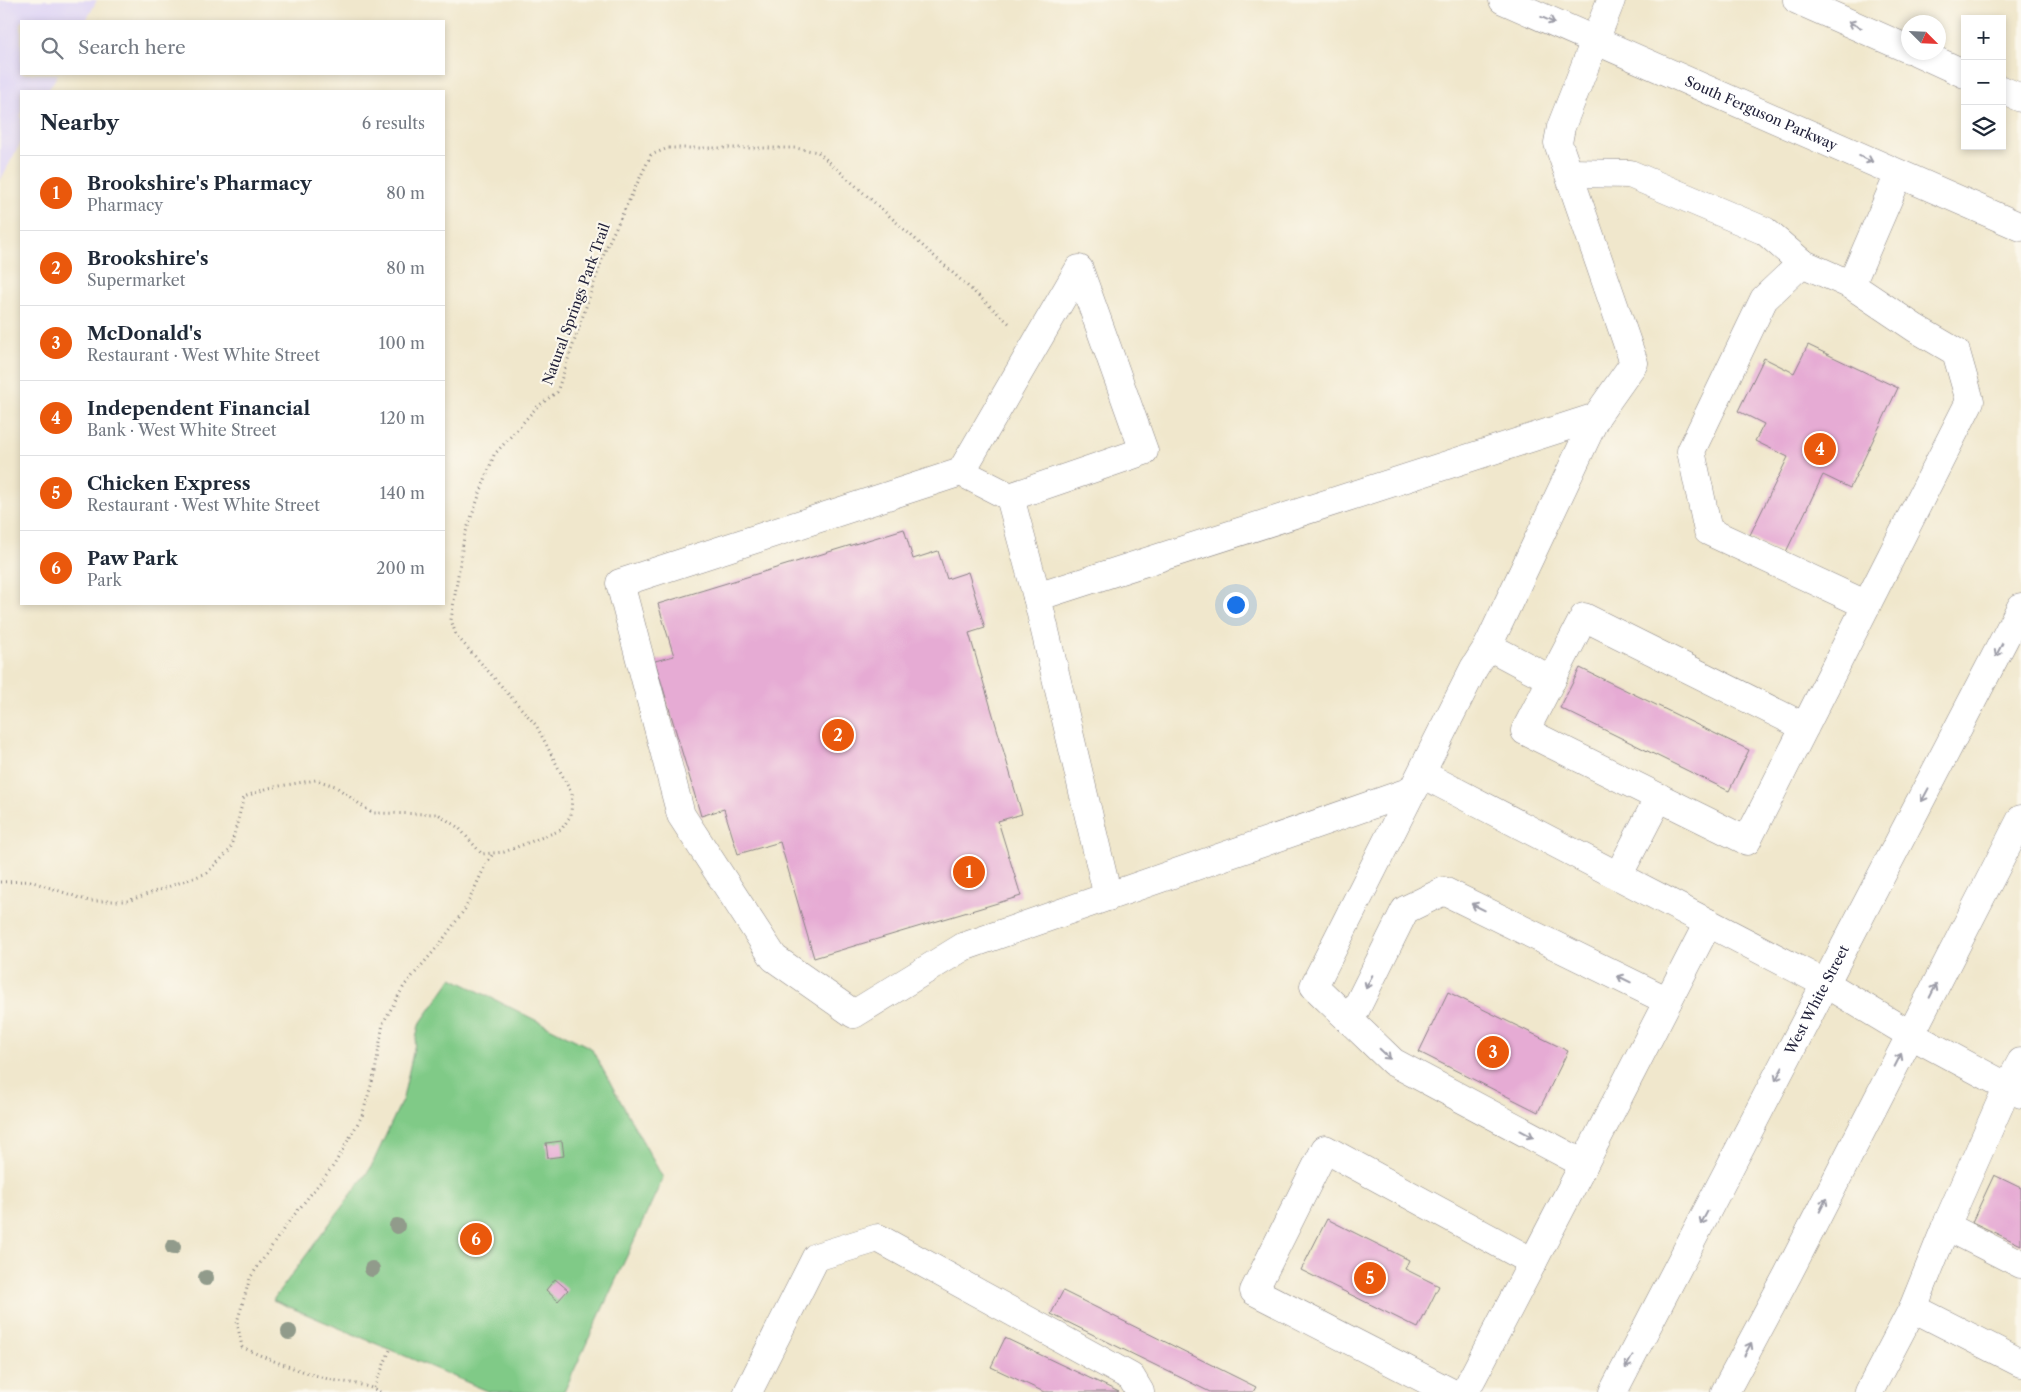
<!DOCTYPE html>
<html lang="en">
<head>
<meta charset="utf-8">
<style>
	body { margin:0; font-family:"Libre Caslon Text",serif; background:#f2f2f3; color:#1f2937 }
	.controls { position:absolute; right:15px; top:15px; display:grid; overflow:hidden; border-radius:0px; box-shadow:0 2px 8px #0003 }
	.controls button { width:45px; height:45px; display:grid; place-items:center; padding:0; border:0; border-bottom:1px solid #e0e1e3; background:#fff; color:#1f2937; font:25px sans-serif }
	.compass { position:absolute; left:1901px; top:15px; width:45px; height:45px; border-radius:50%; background:#fff; box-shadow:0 2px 8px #0003; rotate:114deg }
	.you { position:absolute; left:1235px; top:604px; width:18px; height:18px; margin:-12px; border:4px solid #fff; border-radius:50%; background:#1a73e8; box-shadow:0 0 0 8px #1a73e833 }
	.badge { display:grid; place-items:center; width:32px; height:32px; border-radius:50%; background:#ea580c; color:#fff; font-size:16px; font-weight:700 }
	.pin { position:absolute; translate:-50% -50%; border:2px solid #fff; box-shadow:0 1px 5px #0006 }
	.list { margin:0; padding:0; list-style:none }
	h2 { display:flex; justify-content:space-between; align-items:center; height:65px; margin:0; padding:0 20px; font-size:21px }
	h2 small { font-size:16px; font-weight:400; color:#747a83 }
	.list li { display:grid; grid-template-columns:32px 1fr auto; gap:15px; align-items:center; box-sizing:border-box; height:75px; padding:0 20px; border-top:1px solid #e0e1e3 }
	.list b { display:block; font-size:19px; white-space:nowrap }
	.list p { margin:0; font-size:16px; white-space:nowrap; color:#747a83 }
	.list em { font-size:16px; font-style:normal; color:#747a83 }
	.icon { flex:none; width:28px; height:28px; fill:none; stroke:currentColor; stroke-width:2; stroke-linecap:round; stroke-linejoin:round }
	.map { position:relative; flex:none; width:2021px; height:1392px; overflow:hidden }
	.search { position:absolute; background:#fff; box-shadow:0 2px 8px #0003; left:20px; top:20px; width:425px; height:55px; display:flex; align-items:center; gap:12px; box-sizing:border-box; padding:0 18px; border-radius:0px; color:#747a83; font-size:19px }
	.panel { position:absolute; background:#fff; box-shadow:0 2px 8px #0003; left:20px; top:90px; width:425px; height:515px; border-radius:0px }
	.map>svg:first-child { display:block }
	.built { fill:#dfd5f5 }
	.green { fill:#80ca87; stroke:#517661 }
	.building { fill:#e6abd4 }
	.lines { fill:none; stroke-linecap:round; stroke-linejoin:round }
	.minor-casing { stroke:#898484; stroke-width:29 }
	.major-casing { stroke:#898484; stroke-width:29 }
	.path { stroke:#898484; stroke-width:3; stroke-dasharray:1 4; stroke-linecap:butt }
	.minor { stroke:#fff; stroke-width:28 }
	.major { stroke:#fff; stroke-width:28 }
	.tree { fill:#919b8b }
	.oneway { stroke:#9c9ca7 }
	.labels { text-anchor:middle; stroke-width:4.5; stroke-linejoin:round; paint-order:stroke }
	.street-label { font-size:14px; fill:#22223b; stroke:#fbf7ec }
</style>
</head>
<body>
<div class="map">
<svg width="2021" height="1392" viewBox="0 0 2021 1392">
	<rect width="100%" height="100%" fill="#fbf7ec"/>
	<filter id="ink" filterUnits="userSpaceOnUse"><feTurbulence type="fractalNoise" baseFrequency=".02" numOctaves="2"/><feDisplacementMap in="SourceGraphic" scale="10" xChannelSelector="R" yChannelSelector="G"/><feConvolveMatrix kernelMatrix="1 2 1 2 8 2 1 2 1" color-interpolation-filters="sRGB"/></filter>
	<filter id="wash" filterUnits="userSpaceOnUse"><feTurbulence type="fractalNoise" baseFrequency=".0096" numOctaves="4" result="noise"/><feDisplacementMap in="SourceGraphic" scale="20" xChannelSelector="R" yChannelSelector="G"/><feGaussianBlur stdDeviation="1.12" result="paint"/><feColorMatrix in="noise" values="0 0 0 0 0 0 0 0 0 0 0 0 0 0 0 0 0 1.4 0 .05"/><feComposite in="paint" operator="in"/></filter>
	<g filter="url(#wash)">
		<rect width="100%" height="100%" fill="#f0e7cc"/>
		<path class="built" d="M0,0H97L86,21H21V74H58L48,91H21V142L0,181Z"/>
		<path class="green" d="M452,978L591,1048L663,1178L564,1392H490L273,1300L370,1169L403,1098L419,1025Z"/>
		<g id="blocks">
			<path class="building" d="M1808,345L1898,388L1850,488L1823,475L1785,554L1749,537L1788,457L1755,441L1764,424L1738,411L1764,358L1794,373Z
				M904,529L913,559L938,551L947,579L968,572L985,628L969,633L1022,814L998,821L1021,896L814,958L780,842L738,854L724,809L701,816L655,661L674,656L658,604Z
				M1580,668L1749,750L1729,791L1560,708Z
				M1448,992L1568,1051L1538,1112L1419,1052Z
				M562,1141L564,1156L548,1158L546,1143Z
				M1994,1175L2021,1188V1245L1972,1222Z
				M1327,1219L1409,1260L1405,1269L1439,1286L1418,1328L1301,1270Z
				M555,1279L568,1290L558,1301L546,1290Z
				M1063,1291L1256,1387L1253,1392H1210L1051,1314Z
				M1005,1338L1119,1392H1044L991,1367Z"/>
		</g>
	</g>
	<g filter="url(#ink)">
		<use href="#blocks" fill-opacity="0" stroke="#898484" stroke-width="1"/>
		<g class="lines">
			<g class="minor-casing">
				<g id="minor">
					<path id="s1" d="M1503,0L2021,227"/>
					<path d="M1797,0L1908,49"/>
					<path d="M1917,52L1965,74"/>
					<path d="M2002,90L2021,98"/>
					<path d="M1569,173L1630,174L1765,231L1802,263"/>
					<path d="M1851,285L1899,174"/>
					<path d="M961,472L1010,497"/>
					<path d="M1037,597L1108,897"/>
					<path d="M1488,646L1552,680"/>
					<path d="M1805,727L1584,617L1525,731L1747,841L1970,401L1956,352L1915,328L1851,285L1802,263L1764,299L1691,451L1708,531L1867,605"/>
					<path d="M1422,774L1826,984"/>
					<path d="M1414,790L963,947L854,1014L774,958L681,815L620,583L961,472L1079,269L1144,451L1010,497L1037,597L1596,417"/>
					<path d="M1618,876L1659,797"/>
					<path d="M1350,1021L1405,910L1444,891L1668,1001"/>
					<path d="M1911,1035L2021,1094"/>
					<path d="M2021,1062L2007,1088L1946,1226L2021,1264"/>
					<path d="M1584,1164L1393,1062L1314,986L1474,668L1488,646L1596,417L1634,363L1558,143L1561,127L1611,0"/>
					<path d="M1913,1308L1946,1226"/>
					<path d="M748,1392L816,1257L878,1238L1131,1377L1140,1392"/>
					<path d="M1450,1392L1254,1291L1325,1149L1533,1262"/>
					<path d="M1465,1392L1584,1164L1708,923"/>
					<path d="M1869,1392L1913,1308L2021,1363"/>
				</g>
			</g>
			<g class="major-casing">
				<g id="major">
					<path d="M1826,984L1911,1035"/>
					<path id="s2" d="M1613,1392L2021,607"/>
					<path d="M1725,1392L1788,1274L2021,819"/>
				</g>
			</g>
			<path class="path" d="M0,882L30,881L89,901H128L207,873L230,850L244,797L268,788L316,780L335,786L372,813L438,814L459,828L482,854L504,852L561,830L571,815L572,794L536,725L456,635L451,620L464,537L494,455L537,407L557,392L606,248L651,155L668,148H795L818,152L1011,325
				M374,1388L390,1350
				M380,1392C365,1383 345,1383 328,1379C297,1370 271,1361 242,1347L237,1322L250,1278L287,1224L334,1165L362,1116L375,1072L383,1023L404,986L439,945L465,909L486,864L494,852"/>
			<use href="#minor" class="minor"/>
			<use href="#major" class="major"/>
		</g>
		<g class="tree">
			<circle cx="397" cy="1226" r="8"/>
			<circle cx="173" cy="1247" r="8"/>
			<circle cx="372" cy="1269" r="8"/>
			<circle cx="206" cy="1278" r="8"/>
			<circle cx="289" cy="1332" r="8"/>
		</g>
		<defs><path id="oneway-shaft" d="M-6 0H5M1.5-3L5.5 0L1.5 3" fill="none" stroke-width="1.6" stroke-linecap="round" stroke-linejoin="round" transform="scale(1.25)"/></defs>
		<g class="oneway">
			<use href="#oneway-shaft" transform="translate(1548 20) rotate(24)"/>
			<use href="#oneway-shaft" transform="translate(1855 25) rotate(-156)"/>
			<use href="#oneway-shaft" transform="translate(1866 159) rotate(24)"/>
			<use href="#oneway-shaft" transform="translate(1999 650) rotate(117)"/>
			<use href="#oneway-shaft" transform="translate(1925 795) rotate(118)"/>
			<use href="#oneway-shaft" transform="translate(1478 907) rotate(-154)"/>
			<use href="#oneway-shaft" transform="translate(1624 979) rotate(-154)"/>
			<use href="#oneway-shaft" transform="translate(1369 982) rotate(116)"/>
			<use href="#oneway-shaft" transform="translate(1933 991) rotate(-63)"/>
			<use href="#oneway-shaft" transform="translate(1385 1054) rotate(44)"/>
			<use href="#oneway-shaft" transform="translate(1898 1060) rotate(-63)"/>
			<use href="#oneway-shaft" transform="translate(1779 1074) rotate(118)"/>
			<use href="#oneway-shaft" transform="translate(1527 1134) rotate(28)"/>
			<use href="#oneway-shaft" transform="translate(1823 1205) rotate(-63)"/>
			<use href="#oneway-shaft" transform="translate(1704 1218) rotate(118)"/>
			<use href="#oneway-shaft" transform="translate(1748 1349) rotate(-62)"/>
			<use href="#oneway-shaft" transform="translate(1629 1362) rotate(118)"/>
		</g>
	</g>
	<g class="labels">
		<g class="street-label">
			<text dy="5" stroke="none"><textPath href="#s1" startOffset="282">South Ferguson Parkway</textPath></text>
			<text transform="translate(576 304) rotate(-70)" y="5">Natural Springs Park Trail</text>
			<text dy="5" stroke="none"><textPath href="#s2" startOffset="442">West White Street</textPath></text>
		</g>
	</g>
</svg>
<div class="controls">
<button>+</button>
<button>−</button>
<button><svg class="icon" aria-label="layers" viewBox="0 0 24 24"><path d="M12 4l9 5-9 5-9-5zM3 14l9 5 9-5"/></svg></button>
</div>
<svg class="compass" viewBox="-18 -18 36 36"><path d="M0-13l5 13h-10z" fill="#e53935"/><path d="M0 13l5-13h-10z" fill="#747a83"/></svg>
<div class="you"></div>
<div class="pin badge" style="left:969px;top:872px">1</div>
<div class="pin badge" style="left:838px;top:735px">2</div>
<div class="pin badge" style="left:1493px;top:1052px">3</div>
<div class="pin badge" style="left:1820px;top:449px">4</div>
<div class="pin badge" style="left:1370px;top:1278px">5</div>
<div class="pin badge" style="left:476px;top:1239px">6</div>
<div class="search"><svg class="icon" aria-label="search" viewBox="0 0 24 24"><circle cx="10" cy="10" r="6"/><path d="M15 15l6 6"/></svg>Search here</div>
<section class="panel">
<h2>Nearby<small>6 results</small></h2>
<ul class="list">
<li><span class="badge">1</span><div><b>Brookshire's Pharmacy</b><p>Pharmacy</p></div><em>80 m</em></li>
<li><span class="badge">2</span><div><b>Brookshire's</b><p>Supermarket</p></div><em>80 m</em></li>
<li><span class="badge">3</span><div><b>McDonald's</b><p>Restaurant · West White Street</p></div><em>100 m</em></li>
<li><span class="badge">4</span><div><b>Independent Financial</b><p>Bank · West White Street</p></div><em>120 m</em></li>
<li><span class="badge">5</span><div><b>Chicken Express</b><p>Restaurant · West White Street</p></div><em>140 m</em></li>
<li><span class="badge">6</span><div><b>Paw Park</b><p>Park</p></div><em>200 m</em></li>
</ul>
</section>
</div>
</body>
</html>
